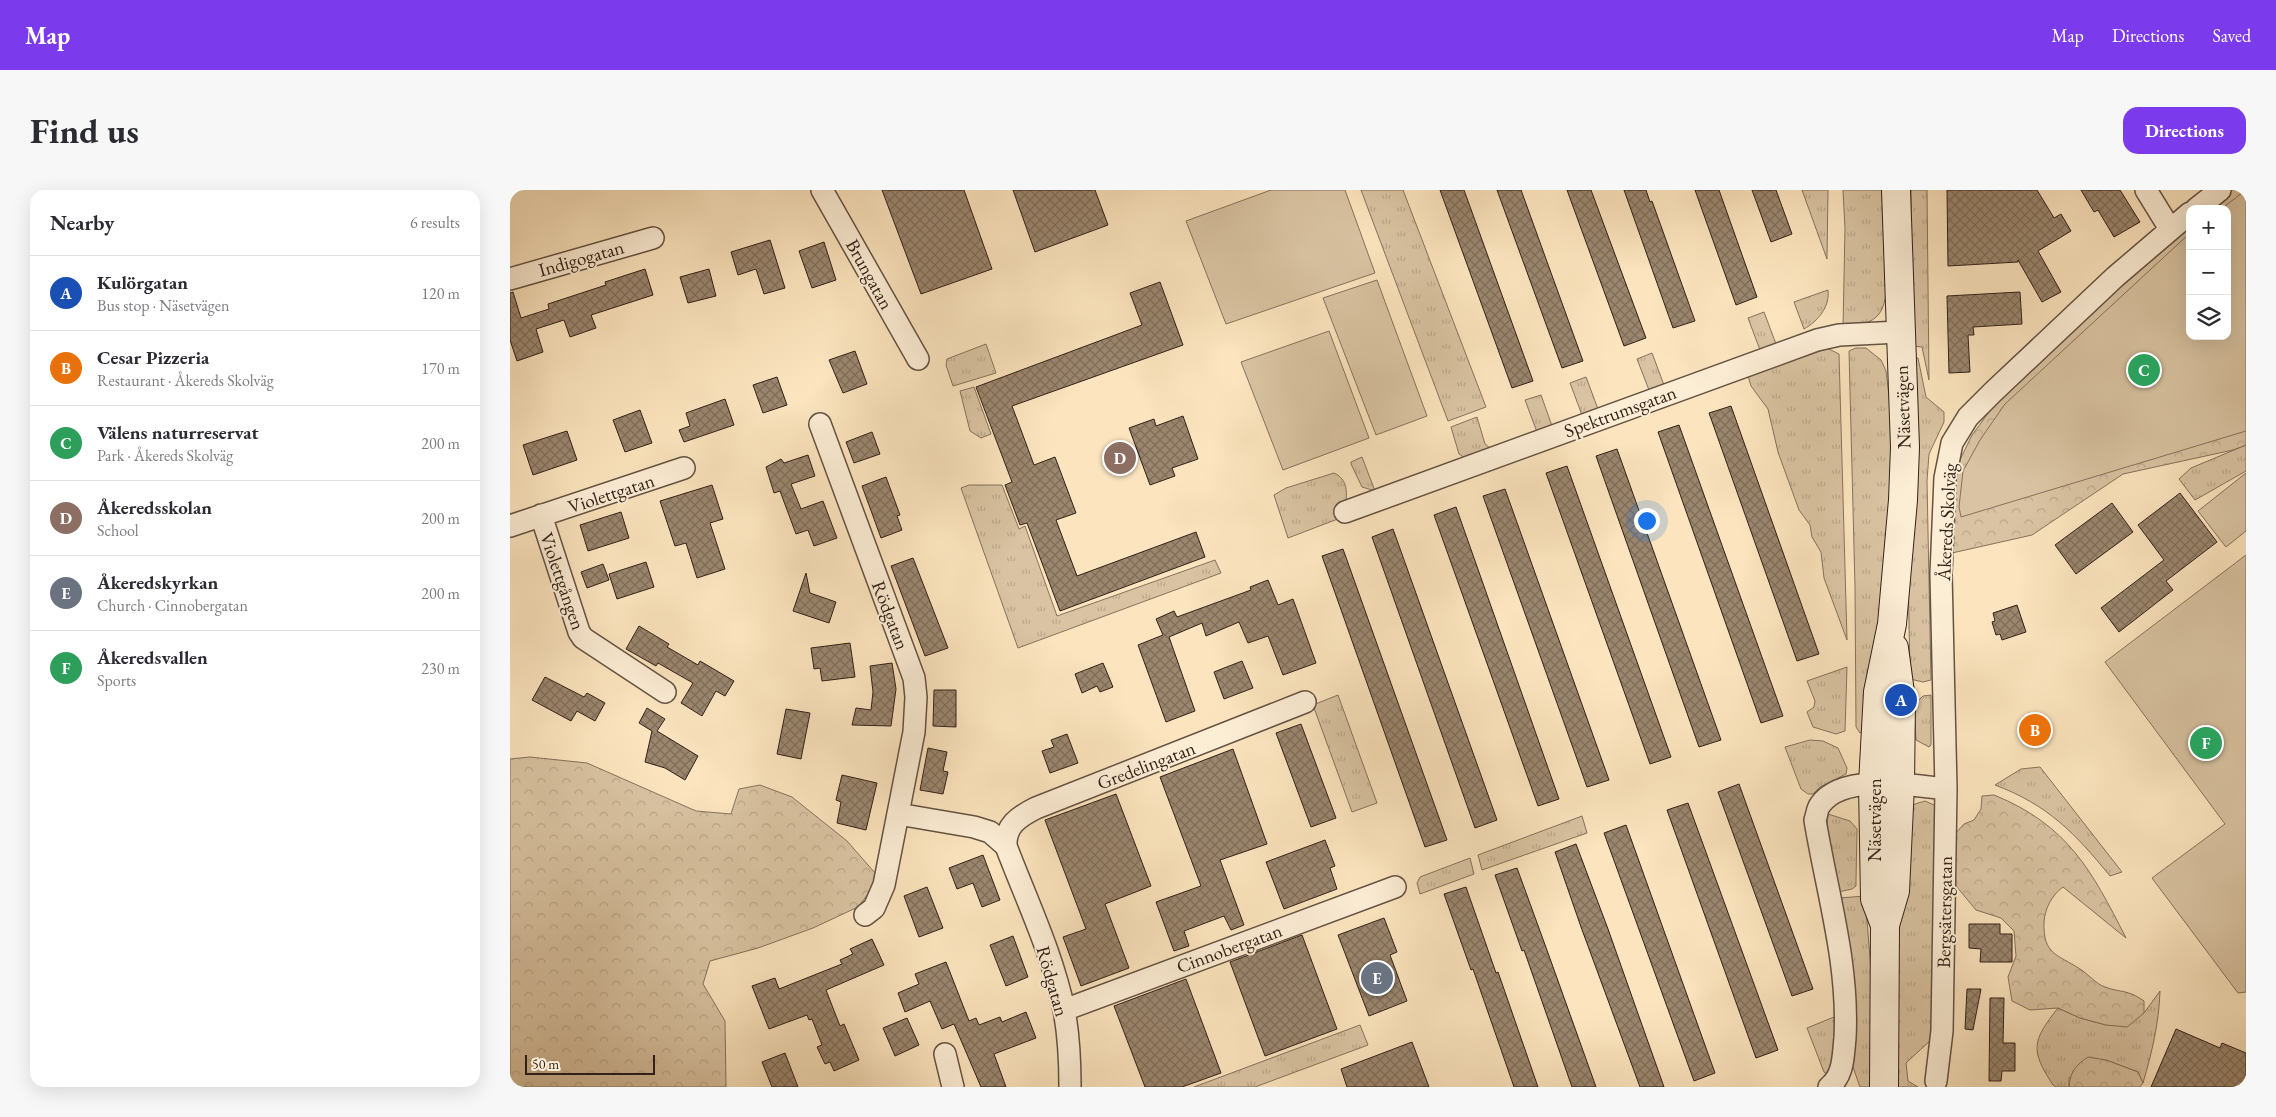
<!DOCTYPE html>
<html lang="en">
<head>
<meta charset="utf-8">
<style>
	body { margin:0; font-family:"EB Garamond",serif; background:#f7f7f7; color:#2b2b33 }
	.controls { position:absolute; right:15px; top:15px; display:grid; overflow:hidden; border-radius:10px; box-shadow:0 5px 20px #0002 }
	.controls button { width:45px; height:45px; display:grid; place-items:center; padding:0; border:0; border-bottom:1px solid #e1e1e2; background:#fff; color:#2b2b33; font:25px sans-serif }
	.scale { position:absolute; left:15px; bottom:12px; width:130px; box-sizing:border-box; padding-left:5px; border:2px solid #322118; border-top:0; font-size:14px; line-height:18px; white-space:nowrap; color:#322118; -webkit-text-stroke:4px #fcedd5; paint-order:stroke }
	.you { position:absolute; left:1136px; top:330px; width:18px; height:18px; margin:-12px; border:4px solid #fff; border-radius:50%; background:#1a73e8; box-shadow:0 0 0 8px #1a73e833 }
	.badge { display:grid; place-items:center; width:32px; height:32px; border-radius:50%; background:#7c3aed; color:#fff; font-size:16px; font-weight:700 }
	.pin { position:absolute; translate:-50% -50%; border:2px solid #fff; box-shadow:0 1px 5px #0006 }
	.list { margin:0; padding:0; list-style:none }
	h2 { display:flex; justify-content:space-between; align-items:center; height:65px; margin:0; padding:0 20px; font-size:21px }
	h2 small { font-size:16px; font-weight:400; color:#7c7c81 }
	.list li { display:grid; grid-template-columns:32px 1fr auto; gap:15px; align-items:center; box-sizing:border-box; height:75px; padding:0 20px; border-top:1px solid #e1e1e2 }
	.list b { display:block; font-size:19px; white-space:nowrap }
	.list p { margin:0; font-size:16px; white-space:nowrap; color:#7c7c81 }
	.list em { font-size:16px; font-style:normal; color:#7c7c81 }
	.icon { flex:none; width:28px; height:28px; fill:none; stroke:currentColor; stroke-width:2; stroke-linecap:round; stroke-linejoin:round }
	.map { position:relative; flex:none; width:1736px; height:897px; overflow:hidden; border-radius:15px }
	header { display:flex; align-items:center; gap:30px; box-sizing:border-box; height:70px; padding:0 25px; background:#7c3aed; color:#fff }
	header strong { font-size:24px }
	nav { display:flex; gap:28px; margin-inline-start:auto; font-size:18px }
	.intro { display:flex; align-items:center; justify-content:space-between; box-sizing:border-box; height:120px; padding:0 30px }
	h1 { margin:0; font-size:35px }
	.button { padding:12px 22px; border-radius:15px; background:#7c3aed; color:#fff; font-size:18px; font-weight:700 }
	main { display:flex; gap:30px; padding:0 30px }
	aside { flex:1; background:#fff; border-radius:15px; box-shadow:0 5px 20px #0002 }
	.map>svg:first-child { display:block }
	.grass { fill:url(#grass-tufts); stroke:#86725d }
	.forest { fill:url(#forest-crowns); stroke:#86725d }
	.park { fill:#d9c3a2; stroke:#86725d }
	.building { fill:url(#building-cross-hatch); stroke:#322118 }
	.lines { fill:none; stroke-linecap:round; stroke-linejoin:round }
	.street-casing { stroke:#645242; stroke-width:24 }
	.secondary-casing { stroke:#322118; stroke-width:30 }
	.street { stroke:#fcedd5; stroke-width:21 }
	.secondary { stroke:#fcedd5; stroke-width:28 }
	.labels { text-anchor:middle; stroke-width:4; stroke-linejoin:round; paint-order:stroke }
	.street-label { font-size:19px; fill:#322118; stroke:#fcedd5 }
</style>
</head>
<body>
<header>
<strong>Map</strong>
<nav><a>Map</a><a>Directions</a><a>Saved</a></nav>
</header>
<div class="intro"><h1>Find us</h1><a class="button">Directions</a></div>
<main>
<aside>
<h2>Nearby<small>6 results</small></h2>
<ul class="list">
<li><span class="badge" style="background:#1a4fb4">A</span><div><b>Kulörgatan</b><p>Bus stop · Näsetvägen</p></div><em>120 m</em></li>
<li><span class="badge" style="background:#e8710a">B</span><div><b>Cesar Pizzeria</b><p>Restaurant · Åkereds Skolväg</p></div><em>170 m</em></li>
<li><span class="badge" style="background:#2e9e5b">C</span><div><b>Välens naturreservat</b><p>Park · Åkereds Skolväg</p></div><em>200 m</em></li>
<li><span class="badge" style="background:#8d6e63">D</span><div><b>Åkeredsskolan</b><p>School</p></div><em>200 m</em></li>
<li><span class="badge" style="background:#6b7280">E</span><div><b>Åkeredskyrkan</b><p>Church · Cinnobergatan</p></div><em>200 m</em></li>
<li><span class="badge" style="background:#2e9e5b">F</span><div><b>Åkeredsvallen</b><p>Sports</p></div><em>230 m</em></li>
</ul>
</aside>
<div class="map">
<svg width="1736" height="897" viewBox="0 0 1736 897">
	<defs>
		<pattern id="grass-tufts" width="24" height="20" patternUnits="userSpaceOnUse" patternTransform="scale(1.25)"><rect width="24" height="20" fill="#d9c3a2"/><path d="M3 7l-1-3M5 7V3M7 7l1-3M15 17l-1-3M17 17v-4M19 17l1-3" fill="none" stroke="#bba78b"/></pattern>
		<pattern id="forest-crowns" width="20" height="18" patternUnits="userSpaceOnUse" patternTransform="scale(1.25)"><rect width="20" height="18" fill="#d9c3a2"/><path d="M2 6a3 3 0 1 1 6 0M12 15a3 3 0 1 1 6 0" fill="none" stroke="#bba78b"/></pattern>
		<pattern id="building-cross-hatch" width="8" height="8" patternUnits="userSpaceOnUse" patternTransform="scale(1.25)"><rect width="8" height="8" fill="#9b866e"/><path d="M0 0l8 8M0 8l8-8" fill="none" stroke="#7f6d59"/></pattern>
	</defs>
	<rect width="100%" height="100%" fill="#fbe4be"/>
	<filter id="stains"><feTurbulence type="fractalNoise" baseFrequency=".004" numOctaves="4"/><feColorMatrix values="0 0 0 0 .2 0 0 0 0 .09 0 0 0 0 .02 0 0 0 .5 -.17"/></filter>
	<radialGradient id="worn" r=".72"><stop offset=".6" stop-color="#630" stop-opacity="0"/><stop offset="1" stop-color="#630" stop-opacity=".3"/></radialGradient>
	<path class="grass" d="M851,0H893L976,217L938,231Z
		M1292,0H1318L1317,69Z
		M1333,0H1372C1375,27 1383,95 1372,119C1365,134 1347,136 1333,138L1335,38Z
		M1401,0H1417L1419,190L1412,157L1403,156Z
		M1318,100C1320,117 1308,131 1294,139L1284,112Z
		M1254,122L1266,154L1250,160L1238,128Z
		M476,154L486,183L443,196L436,175L437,169Z
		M1346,158H1356L1371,170L1376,181L1382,232L1380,335L1358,530L1355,538L1350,543L1346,537L1345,397L1339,161Z
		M1319,159L1329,164L1337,450L1314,388L1311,362L1302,347L1300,335L1289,320L1268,262L1258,219L1241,196L1238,186L1310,160Z
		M1142,163L1154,195L1139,200L1127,169Z
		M1403,168H1408L1416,207L1434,222V232L1419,264L1417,291L1421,490L1413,492L1400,489L1398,375Z
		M1076,187L1088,219L1072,225L1060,193Z
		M464,197L481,244L471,248L460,241L450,201Z
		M1031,205L1042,236L1027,242L1015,210Z
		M967,227L975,254L980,258L955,268L949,264L941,237Z
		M1736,255V281L1685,310L1669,289L1681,278Z
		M852,267L865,301L852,297L841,274V272Z
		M824,283C842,291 836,312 833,327L778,348L764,305L776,298Z
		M459,295H492L509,339L515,336L547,426L705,370L711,383L508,458L451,298Z
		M1337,477L1335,541L1326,544L1303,537L1297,522L1304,517L1305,511L1297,491Z
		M828,505L867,613L842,622L803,515Z
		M1421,505V555L1419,557L1406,550L1404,515L1413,506Z
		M1300,550L1313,551L1328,558L1337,578L1336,584L1310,597L1303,604H1298L1291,599L1275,557Z
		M1530,577L1612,682L1600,686C1565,643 1538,615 1485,595L1511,579Z
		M1415,611L1426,616L1423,848L1396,873L1398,891L1408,897H1384L1386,752L1399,619L1405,614Z
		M1318,624L1340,631L1347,639L1346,691V696L1342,699L1328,702L1316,648Z
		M1072,626L1077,643L972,680L968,665Z
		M960,668L964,684L910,704L907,693L910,687Z
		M1355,706L1363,805L1364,897H1350L1343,877L1346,849L1345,811L1329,708Z
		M1650,801C1649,833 1642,862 1633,893L1628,882L1596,870L1559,888V897H1546L1543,895C1520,860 1522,851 1548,818L1570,828L1596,835L1634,823Z
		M1324,827H1326V859L1318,885L1314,882L1297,838Z
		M850,835L858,855L745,897H684Z"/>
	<path class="forest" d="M1722,0H1736V255L1723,260L1613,284L1522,345L1442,363V310L1447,276L1462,245L1491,206L1680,34V146H1717V19H1699Z
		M20,567L77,573L186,621L221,624L229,599L250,595L282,607L337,651L365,683L362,699L348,717L303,738L248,758L200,771L193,794L215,831L216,897H0V569Z
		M1484,605C1558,635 1582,681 1616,748L1553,697C1542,705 1535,718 1534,732C1533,765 1547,764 1570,779C1578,784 1586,794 1595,797C1611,803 1617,799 1634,811V823L1617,837L1596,835L1570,828L1548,818L1520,820L1502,811L1498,787L1506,766L1504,741L1491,728L1466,720L1446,696L1441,665L1443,646L1454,634L1464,630L1471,619L1472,606Z
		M1578,867L1596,870L1628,882L1633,893L1630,897H1559C1560,882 1566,875 1578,867Z"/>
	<path class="park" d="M761,0H835L865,83L716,134L676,31Z
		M1736,0V241L1451,327L1449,317L1453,281L1470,250L1495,214L1680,43V146H1717V19H1711Z
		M867,90L917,226L866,245L813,108Z
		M819,141L859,248L773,280L731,172Z
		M1736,283V341L1716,357L1688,321Z
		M1736,365V802L1728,803L1642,688L1715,634L1595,472Z"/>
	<path class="building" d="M372,0H454L482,79L411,104Z
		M503,0H585L598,35L525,62Z
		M930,0H954L1023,191L1002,198Z
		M987,0H1011L1073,171L1052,178Z
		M1057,0H1081L1136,148L1114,156Z
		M1114,0H1136L1140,12L1142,11L1185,131L1163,138Z
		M1185,0H1209L1247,107L1226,115Z
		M1242,0H1266L1282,44L1261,52Z
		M1437,0H1527L1544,28L1551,24L1561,41L1528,61L1551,102L1532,112L1508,70V72L1438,76Z
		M1571,0H1610L1630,32L1604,47L1588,20L1584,22Z
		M260,50L275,98L254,104L246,79L228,85L221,62Z
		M314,52L326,90L302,98L289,61Z
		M135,79L143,105L81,125L86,138L60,147L54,130L26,139L33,162L7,171L0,150V103L3,102L11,128L39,119L38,114L96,95L95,92Z
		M199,79L206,106L178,113L170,87Z
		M650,92L673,155L502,216L524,275L545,267L566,323L546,330L567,386L686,342L695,367L550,421L517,333L510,335L495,295L502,292L466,197L632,135L620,103Z
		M1510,102L1512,134L1463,137L1464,145H1458L1460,182L1439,183L1437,106Z
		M345,161L357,194L333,203L319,170Z
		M267,187L277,215L253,223L243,195Z
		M215,209L224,235L174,252L169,240L180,236L176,223Z
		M1221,216L1309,464L1287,471L1199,223Z
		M130,220L142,253L115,262L103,230Z
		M673,226L688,269L662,278L665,286L640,295L619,238L644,229L646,236Z
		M1169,235L1273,526L1251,533L1148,242Z
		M57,241L67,270L23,285L13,255Z
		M362,242L370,264L344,273L336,252Z
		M1107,259L1211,550L1189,557L1086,266Z
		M298,265L305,286L281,294L291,319L313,311L327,348L304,356L298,340L286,344L270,301L264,303L256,277L271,269L274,273Z
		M1057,276L1161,567L1140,574L1036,283Z
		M376,287L390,325L387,326L392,340L371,348L352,296Z
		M202,295L213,329L200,333L215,379L187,388L176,353L165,356L150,311Z
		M995,299L1099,590L1077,597L973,306Z
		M1670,303L1707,352L1656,391L1663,400L1609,442L1591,418L1654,370L1628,335Z
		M1602,313L1623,342L1566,384L1545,355Z
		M946,317L1049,609L1028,616L924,325Z
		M111,322L119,348L78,361L70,335Z
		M883,339L987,630L965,638L862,347Z
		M833,359L937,650L915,657L812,366Z
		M403,368L438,458L415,466L381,376Z
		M136,372L144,397L107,409L99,384Z
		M93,374L99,390L77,398L71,382Z
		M296,383L300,403L326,412L319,433L283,421Z
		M758,390L768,415L783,409L806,473L773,485L758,446L738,453L729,432L696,446L692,433L659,447L685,521L656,532L628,455L653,445L646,429L664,421L667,427L741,400L740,397Z
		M1507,415L1516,442L1492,450L1490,444L1486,445L1482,432L1485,431L1483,423Z
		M129,436L159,454L157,457L188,475L190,471L224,491L215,506L206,501L192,526L171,513L183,493L148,473L146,476L116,459Z
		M340,453L345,487L312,491L310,478L304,479L301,458Z
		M732,471L743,498L714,509L704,482Z
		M382,473L386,499L381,536L342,535L346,518L361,520L363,502L360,476Z
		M593,473L603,497L590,502L587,496L572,503L565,484Z
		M35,487L74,507L77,503L95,513L85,531L67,521L61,531L22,510Z
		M424,500H446V537L423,536Z
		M137,518L155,529L147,541L188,566L175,590L155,578L135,572L142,541L129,533Z
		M276,519L300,523L291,569L267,564Z
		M791,534L826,628L801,637L766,543Z
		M557,544L568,573L540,583L532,561L544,557L541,550Z
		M418,558L437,562L433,581L438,582L433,604L410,600Z
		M723,559L757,654L710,670L734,735L721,740L714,726L674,741L679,756L664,761L646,712L691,696L650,587Z
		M332,585L367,593L356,640L327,633L331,612L326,610Z
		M1229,594L1303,799L1282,806L1208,602Z
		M606,604L641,696L595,714L619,778L571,796L553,747L576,739L535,630Z
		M1178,613L1268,860L1246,868L1157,620Z
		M1116,635L1205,883L1184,891L1094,643Z
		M815,650L825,676L820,678L827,699L774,719L756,672Z
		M1066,654L1098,739L1154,897H1130L1071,737L1045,662Z
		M473,665L490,710L472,717L463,693L447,699L439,678Z
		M1007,678L1038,763L1086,897H1062L1014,760L1012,761L985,685Z
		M417,697L433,738L409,747L394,706Z
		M956,697L986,783L988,782L1028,897H1004L963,779L961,780L934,704Z
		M874,728L887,762L880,765L897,811L859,826L828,745Z
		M1459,734H1490V744H1502V772H1470L1471,759L1459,758Z
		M792,745L827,839L755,866L720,772Z
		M503,746L518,787L496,796L480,755Z
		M362,749L374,775L316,800L330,836L334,834L349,870L324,881L320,872L315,874L307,857L312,855L302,829L299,830L297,825L259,839L242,796L265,788L269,799L332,774L330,770L343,764L340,759Z
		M436,772L459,831L466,828L469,835L490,827L492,832L516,822L526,848L484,864L496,897H471L444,834L432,839L420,811L395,822L388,803L409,794L405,784Z
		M676,789L711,883L672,897H635L604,816Z
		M1457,799H1471L1463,840L1455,839Z
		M1480,808H1494L1493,853H1505V881H1492L1491,891H1479Z
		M397,828L409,855L385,866L373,838Z
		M1666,839L1710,858L1712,853L1736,863V897H1641Z
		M902,852L919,897H837L831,879Z
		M275,863L288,897H262L252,872Z"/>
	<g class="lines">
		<g class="street-casing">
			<path id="street" d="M312,0L408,169
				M1636,0L1660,39
				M1686,19L1710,0
				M0,89L143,48
				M310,234L404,488L406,507L404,542L374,695L364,718L355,725
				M835,322L1307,150L1329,145L1389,142
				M31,325L69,442L73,448L155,502
				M0,336L174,278
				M1436,599L1431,384L1435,288L1442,253L1458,227L1483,202L1605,87L1680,23
				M388,624L464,637L480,642L496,656C516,709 543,765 554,820C559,846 560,871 560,897
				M496,656C495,636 508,627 526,618L795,512
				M554,820L885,697
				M435,864L443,897
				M1319,897C1334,885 1333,866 1335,848C1339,773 1317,703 1305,630C1307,625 1307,619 1310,615C1332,583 1402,595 1436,599L1432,841L1426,891"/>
		</g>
		<g class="secondary-casing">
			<path id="secondary" d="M1375,735L1365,709L1363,594L1368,502L1382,434L1393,310L1395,257L1386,0
				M1374,897L1375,735L1385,701L1390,595L1391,510L1384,458"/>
		</g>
		<use href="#street" class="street"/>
		<use href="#secondary" class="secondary"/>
	</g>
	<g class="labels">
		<g class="street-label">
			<text transform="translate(71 68) rotate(-16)" y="7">Indigogatan</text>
			<text transform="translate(360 84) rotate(61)" y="7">Brungatan</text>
			<text transform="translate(1392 217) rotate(-92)" y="7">Näsetvägen</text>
			<text transform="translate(1110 221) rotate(-20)" y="7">Spektrumsgatan</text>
			<text transform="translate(101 303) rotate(-18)" y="7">Violettgatan</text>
			<text transform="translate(1436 332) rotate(-87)" y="7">Åkereds Skolväg</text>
			<text transform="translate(53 391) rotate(71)" y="7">Violettgången</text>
			<text transform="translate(381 425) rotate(69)" y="7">Rödgatan</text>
			<text transform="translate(636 575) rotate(-21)" y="7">Gredelingatan</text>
			<text transform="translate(1364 630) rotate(-90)" y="7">Näsetvägen</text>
			<text transform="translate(1434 722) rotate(-89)" y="7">Bergsätersgatan</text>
			<text transform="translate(719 758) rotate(-20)" y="7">Cinnobergatan</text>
			<text transform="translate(543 791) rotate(74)" y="7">Rödgatan</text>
		</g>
	</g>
	<rect width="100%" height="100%" filter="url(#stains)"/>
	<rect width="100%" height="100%" fill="url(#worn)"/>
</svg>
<div class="controls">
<button>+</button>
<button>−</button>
<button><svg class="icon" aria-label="layers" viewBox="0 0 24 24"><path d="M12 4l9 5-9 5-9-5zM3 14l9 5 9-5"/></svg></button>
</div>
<div class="scale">50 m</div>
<div class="you"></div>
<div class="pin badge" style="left:1391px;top:510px;background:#1a4fb4">A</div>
<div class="pin badge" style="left:1525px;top:540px;background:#e8710a">B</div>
<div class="pin badge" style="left:1634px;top:180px;background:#2e9e5b">C</div>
<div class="pin badge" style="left:610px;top:268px;background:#8d6e63">D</div>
<div class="pin badge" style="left:867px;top:788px;background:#6b7280">E</div>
<div class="pin badge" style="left:1696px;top:553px;background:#2e9e5b">F</div>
</div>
</main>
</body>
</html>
